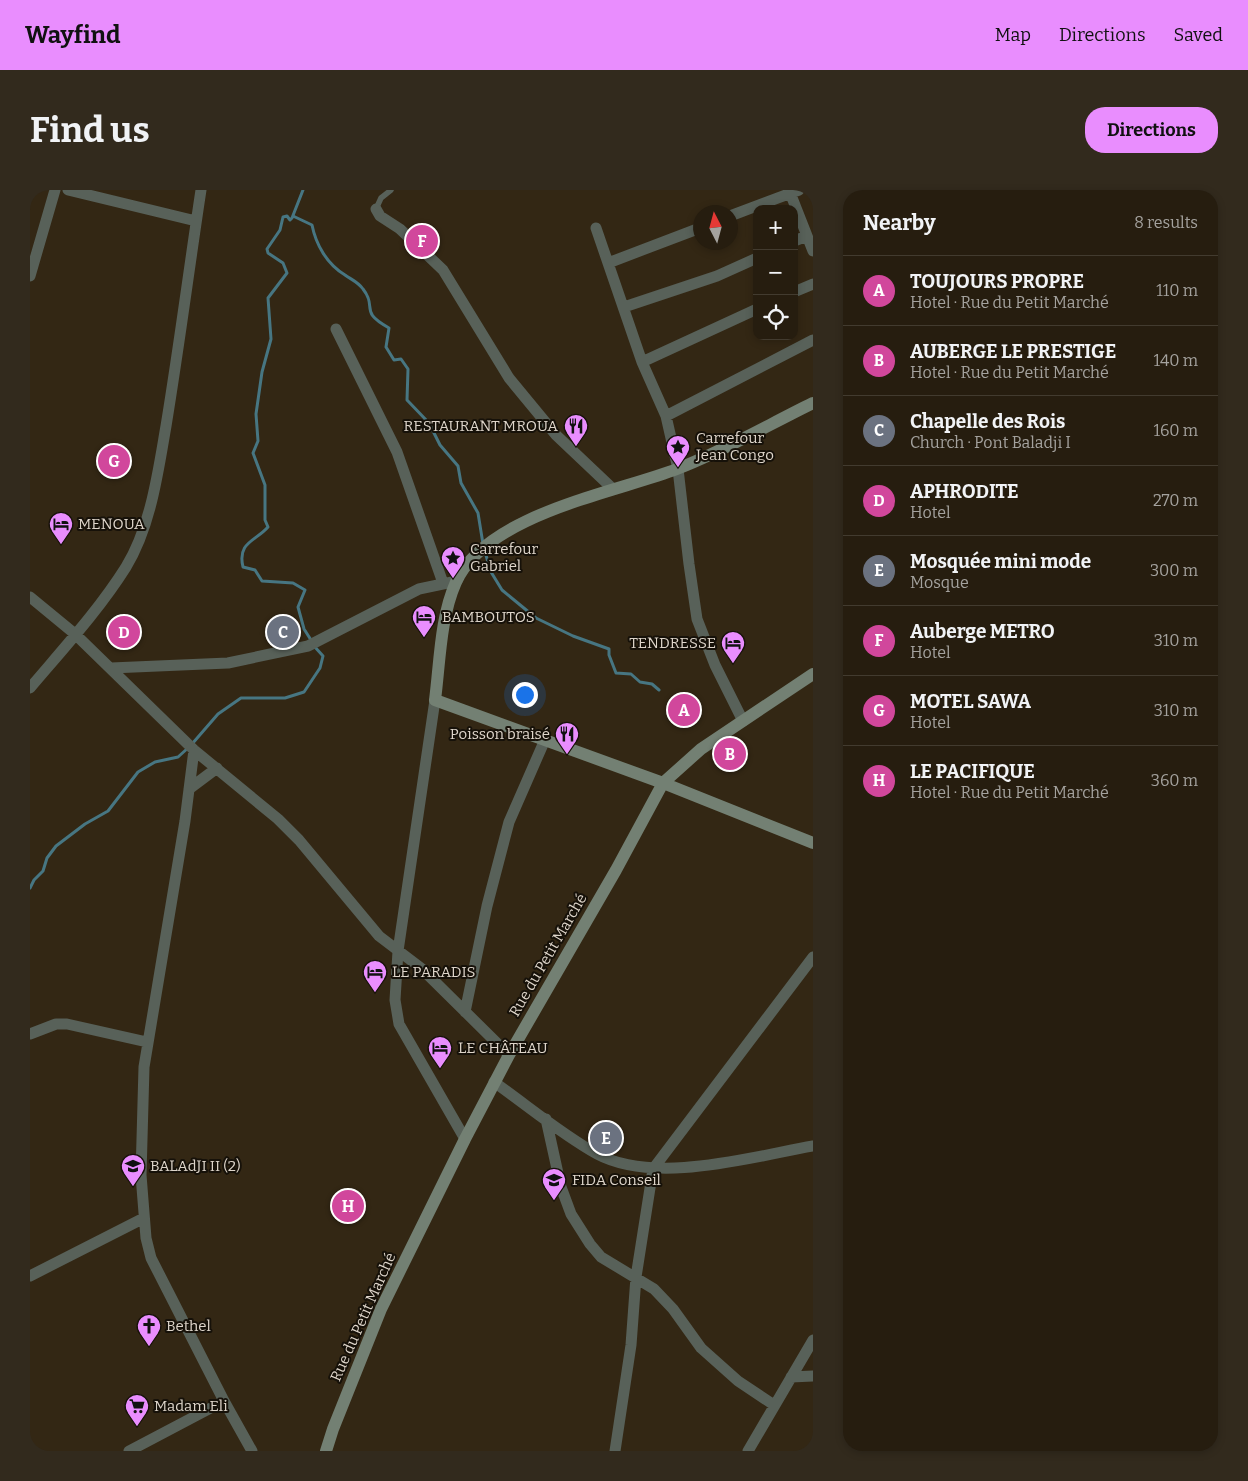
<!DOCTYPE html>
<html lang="en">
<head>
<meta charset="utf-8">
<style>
	body { margin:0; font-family:Bitter,serif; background:#322a1d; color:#f1f3f6 }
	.controls { position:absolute; right:15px; top:15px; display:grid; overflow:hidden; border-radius:10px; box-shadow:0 2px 8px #0003 }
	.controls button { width:45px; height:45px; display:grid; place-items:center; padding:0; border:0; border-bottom:1px solid #423b2f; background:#261d0f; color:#f1f3f6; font:25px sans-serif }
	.compass { position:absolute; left:663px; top:15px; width:45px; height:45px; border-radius:50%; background:#261d0f; box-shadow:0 2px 8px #0003; rotate:354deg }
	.you { position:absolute; left:494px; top:504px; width:18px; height:18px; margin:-12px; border:4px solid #fff; border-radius:50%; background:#1a73e8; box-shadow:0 0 0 8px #1a73e833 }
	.badge { display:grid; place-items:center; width:32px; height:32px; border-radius:50%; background:#e98dfe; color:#fff; font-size:16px; font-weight:700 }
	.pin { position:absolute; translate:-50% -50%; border:2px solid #fff; box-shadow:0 1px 5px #0006 }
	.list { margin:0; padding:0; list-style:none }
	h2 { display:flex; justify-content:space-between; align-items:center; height:65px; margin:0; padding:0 20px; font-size:21px }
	h2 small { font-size:16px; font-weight:400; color:#a4a29e }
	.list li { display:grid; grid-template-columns:32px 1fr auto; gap:15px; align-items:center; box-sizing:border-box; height:70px; padding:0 20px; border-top:1px solid #423b2f }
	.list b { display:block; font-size:19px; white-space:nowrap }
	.list p { margin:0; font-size:16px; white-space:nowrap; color:#a4a29e }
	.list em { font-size:16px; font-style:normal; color:#a4a29e }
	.icon { flex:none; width:28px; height:28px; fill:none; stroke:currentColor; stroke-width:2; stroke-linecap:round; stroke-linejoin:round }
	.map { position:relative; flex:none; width:783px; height:1261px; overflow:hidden; border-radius:20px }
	header { display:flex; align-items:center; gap:30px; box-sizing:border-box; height:70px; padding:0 25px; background:#e98dfe; color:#111 }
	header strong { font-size:24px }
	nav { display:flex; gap:28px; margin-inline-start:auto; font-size:18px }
	.intro { display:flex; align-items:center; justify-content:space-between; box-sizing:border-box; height:120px; padding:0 30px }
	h1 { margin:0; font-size:35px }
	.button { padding:12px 22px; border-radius:20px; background:#e98dfe; color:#111; font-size:18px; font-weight:700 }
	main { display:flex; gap:30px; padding:0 30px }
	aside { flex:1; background:#261d0f; border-radius:20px; box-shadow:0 2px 8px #0003 }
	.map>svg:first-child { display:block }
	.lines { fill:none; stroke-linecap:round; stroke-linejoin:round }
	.stream { stroke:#477682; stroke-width:3 }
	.lane { stroke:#586159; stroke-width:5.5 }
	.street { stroke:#586159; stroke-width:11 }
	.secondary { stroke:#738073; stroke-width:12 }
	.labels { text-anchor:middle; stroke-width:4; stroke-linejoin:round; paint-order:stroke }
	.poi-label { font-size:15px; fill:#ded5ca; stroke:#161109; text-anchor:start }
	.street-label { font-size:15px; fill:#ded5ca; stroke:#161109 }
</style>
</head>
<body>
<header>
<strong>Wayfind</strong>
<nav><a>Map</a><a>Directions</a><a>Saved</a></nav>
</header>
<div class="intro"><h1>Find us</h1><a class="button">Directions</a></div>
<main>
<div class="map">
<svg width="783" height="1261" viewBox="0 0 783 1261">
	<rect width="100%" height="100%" fill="#332714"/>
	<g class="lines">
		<path class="stream" d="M273,0L262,28L260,30L257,26L253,27L250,40L237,59L238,63L253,73L257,83L238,108L241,149L232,182L226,224L228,251L223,263L235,295V330L238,337C226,351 207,352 213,377L225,380L232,391L263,393L275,400L268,417L274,439L281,450
			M263,26L282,35C286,55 297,74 315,85C322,90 328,92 333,99C348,118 328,121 359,138L356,157L364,170L371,169L378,179L377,210L399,233L410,255L428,276L431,293L448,323L453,354
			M455,362L461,382L472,400L506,428L543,446L579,459V465L586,483L601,484L610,492L622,494L629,500
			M162,554L188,524L211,508H255L274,502L290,478L293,466L284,456
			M0,698L4,690L13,681L17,668L26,656L55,634L78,621L108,582L125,572L148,567L158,558"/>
		<path class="lane" d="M346,19L351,8L361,0"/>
		<path class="street" d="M38,0L166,31
			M759,0L783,61
			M346,19L350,26L370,39L413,80L479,188L526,245L583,299
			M700,26L769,0
			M566,38L612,172L636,226L648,279L659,374L667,429L685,475L713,531
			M764,51L777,46
			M578,73L670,38
			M0,86L25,0
			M764,102L783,94
			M594,117L687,86L727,68
			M306,139L367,262L413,393
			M612,172L727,119
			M636,226L783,150
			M0,407L45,444L164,560L248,629L269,650L349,746L391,778L479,865
			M81,478L198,473L278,456L389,399L427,391
			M0,498C33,459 69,420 96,377C121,336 128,282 136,236C149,157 159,79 171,0
			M405,510L368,761L365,810L369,834L435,949
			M164,560L155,631L114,877L111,985L116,1048L121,1068L194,1211L222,1261
			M159,599L187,578
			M435,822L457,716L479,632L514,552
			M0,844L26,834H37L117,852
			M464,892C498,916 531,944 567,964C625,995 721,967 783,956
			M516,929L531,997L541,1024L560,1054L571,1067L624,1099L643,1119L671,1158L708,1191L744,1215
			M0,1086L114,1028
			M761,1187L783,1186
			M99,1261L194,1211
			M585,1261L601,1155L606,1087L623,979L783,767
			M718,1261L783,1150"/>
		<path class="secondary" d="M783,213C738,235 694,261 647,279C584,303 457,324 426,392C410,428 410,472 405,510L633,593L783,653
			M296,1261L303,1239L351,1119L435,949L479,865L586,680L633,593L671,559L783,484"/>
	</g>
	<defs>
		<g id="restaurant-pin" transform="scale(1.25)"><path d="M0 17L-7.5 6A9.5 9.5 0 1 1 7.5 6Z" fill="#e98dfe" stroke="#161109"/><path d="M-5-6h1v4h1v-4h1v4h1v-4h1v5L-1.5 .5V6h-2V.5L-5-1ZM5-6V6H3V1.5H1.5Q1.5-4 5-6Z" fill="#111"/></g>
		<g id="sight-pin" transform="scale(1.25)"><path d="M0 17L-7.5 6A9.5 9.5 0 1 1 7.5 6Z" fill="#e98dfe" stroke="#161109"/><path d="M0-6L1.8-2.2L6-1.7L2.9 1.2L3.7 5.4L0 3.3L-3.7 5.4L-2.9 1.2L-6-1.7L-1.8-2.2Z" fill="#111"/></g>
		<g id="hotel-pin" transform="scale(1.25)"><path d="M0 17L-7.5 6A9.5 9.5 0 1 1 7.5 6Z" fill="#e98dfe" stroke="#161109"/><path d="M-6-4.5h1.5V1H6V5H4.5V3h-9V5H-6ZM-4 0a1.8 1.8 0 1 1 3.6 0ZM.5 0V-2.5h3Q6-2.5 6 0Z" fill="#111"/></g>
		<g id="school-pin" transform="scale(1.25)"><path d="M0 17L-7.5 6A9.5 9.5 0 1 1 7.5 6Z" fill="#e98dfe" stroke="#161109"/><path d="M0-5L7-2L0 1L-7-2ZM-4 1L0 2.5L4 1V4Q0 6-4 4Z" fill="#111"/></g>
		<g id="university-pin" transform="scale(1.25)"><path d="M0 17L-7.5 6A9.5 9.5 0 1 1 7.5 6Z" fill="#e98dfe" stroke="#161109"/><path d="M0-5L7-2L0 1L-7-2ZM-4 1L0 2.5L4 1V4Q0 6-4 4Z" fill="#111"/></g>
		<g id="church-pin" transform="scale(1.25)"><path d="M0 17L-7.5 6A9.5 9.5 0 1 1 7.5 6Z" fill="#e98dfe" stroke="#161109"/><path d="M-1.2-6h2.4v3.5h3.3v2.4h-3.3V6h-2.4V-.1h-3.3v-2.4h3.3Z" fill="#111"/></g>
		<g id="supermarket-pin" transform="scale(1.25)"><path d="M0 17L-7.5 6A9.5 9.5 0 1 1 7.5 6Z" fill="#e98dfe" stroke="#161109"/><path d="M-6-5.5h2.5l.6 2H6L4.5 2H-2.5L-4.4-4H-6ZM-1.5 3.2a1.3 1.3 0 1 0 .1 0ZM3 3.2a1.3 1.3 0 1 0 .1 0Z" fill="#111"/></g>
	</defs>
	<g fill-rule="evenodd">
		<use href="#restaurant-pin" x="546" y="236"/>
		<use href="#sight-pin" x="648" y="257"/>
		<use href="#hotel-pin" x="31" y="334"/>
		<use href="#sight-pin" x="423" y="368"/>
		<use href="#hotel-pin" x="394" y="427"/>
		<use href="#hotel-pin" x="703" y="453"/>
		<use href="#restaurant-pin" x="537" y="544"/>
		<use href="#hotel-pin" x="345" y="782"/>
		<use href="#hotel-pin" x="410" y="858"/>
		<use href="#school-pin" x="103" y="976"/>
		<use href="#university-pin" x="524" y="990"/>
		<use href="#church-pin" x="119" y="1136"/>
		<use href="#supermarket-pin" x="107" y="1216"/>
	</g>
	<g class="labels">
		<g class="poi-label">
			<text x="528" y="241" text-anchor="end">RESTAURANT MROUA</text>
			<text x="666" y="253">Carrefour<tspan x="666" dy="17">Jean Congo</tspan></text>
			<text x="48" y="339">MENOUA</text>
			<text x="440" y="364">Carrefour<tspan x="440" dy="17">Gabriel</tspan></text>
			<text x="412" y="432">BAMBOUTOS</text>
			<text x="686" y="458" text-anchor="end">TENDRESSE</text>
			<text x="520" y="549" text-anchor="end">Poisson braisé</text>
			<text x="362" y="787">LE PARADIS</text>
			<text x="428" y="863">LE CHÂTEAU</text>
			<text x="120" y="981">BALAdJI II (2)</text>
			<text x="542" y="995">FIDA Conseil</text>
			<text x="136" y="1141">Bethel</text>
			<text x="124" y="1221">Madam Eli</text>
		</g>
		<g class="street-label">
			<text transform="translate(518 765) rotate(-60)" y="5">Rue du Petit Marché</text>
			<text transform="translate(333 1127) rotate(-66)" y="5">Rue du Petit Marché</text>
		</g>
	</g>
</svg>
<div class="controls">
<button>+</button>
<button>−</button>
<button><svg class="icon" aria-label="locate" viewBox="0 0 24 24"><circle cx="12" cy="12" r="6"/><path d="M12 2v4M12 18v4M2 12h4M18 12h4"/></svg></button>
</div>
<svg class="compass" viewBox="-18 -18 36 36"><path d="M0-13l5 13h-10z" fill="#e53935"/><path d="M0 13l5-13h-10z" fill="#a4a29e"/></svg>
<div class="you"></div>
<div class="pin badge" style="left:654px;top:520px;background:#d1479c">A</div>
<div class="pin badge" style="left:700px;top:564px;background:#d1479c">B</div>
<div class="pin badge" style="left:253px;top:442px;background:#6b7280">C</div>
<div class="pin badge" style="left:94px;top:442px;background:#d1479c">D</div>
<div class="pin badge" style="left:576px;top:948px;background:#6b7280">E</div>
<div class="pin badge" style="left:392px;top:51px;background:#d1479c">F</div>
<div class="pin badge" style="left:84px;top:271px;background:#d1479c">G</div>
<div class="pin badge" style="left:318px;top:1016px;background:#d1479c">H</div>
</div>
<aside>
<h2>Nearby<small>8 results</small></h2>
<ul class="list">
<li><span class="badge" style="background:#d1479c">A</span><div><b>TOUJOURS PROPRE</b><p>Hotel · Rue du Petit Marché</p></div><em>110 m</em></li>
<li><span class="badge" style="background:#d1479c">B</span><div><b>AUBERGE LE PRESTIGE</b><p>Hotel · Rue du Petit Marché</p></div><em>140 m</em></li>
<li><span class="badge" style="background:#6b7280">C</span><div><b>Chapelle des Rois</b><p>Church · Pont Baladji I</p></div><em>160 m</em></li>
<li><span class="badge" style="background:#d1479c">D</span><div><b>APHRODITE</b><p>Hotel</p></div><em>270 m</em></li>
<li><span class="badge" style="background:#6b7280">E</span><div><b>Mosquée mini mode</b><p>Mosque</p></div><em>300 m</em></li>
<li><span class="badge" style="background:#d1479c">F</span><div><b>Auberge METRO</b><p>Hotel</p></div><em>310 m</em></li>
<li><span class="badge" style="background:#d1479c">G</span><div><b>MOTEL SAWA</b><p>Hotel</p></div><em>310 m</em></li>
<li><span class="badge" style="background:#d1479c">H</span><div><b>LE PACIFIQUE</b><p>Hotel · Rue du Petit Marché</p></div><em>360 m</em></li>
</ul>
</aside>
</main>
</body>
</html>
